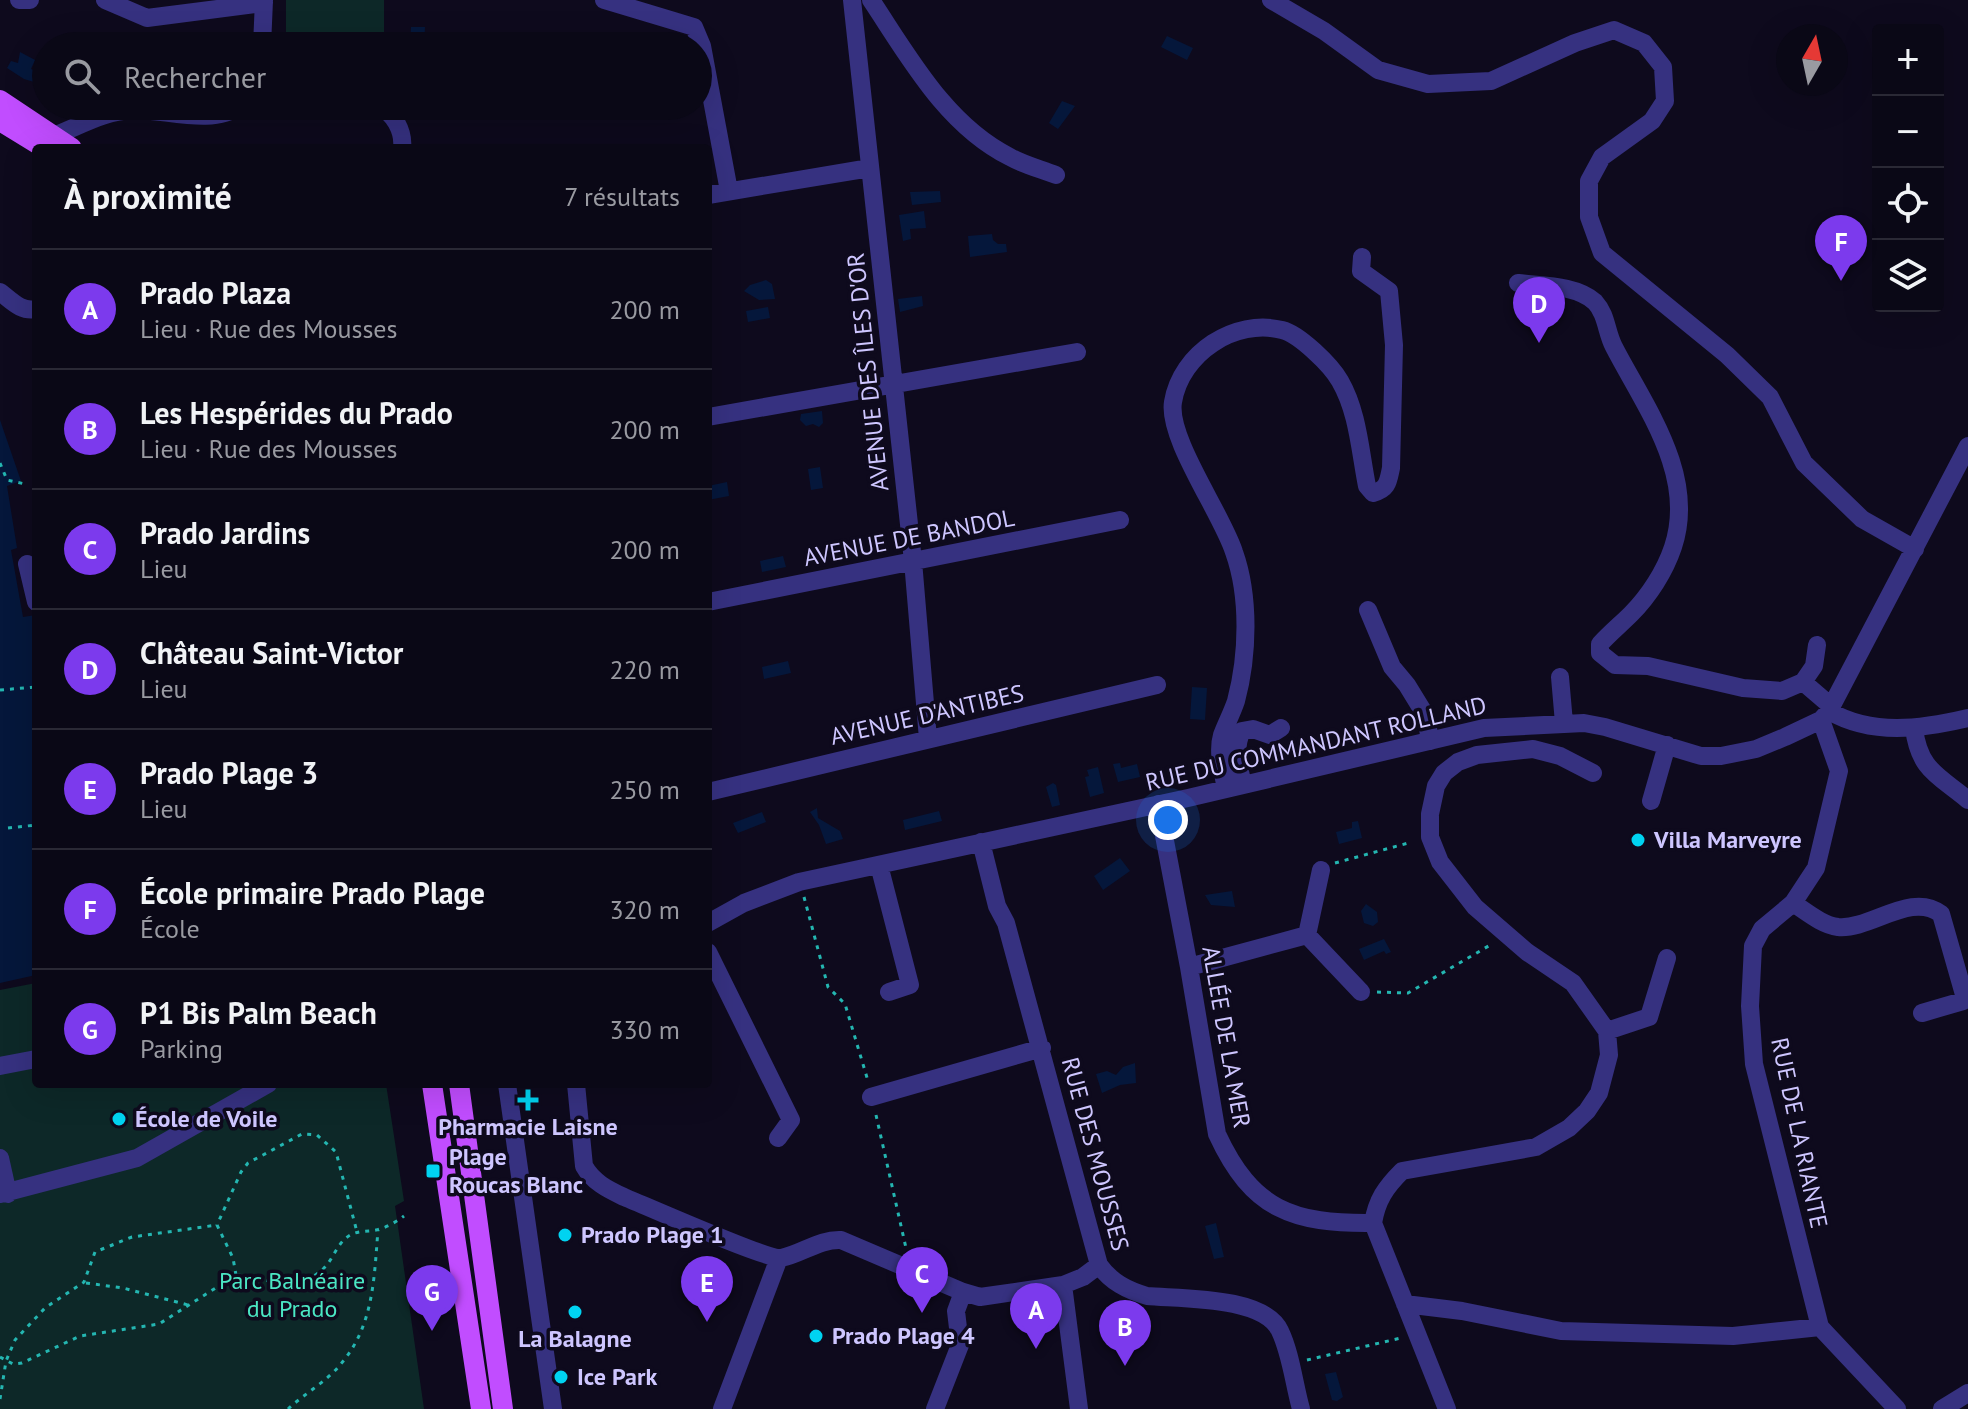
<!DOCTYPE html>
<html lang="fr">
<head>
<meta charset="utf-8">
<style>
	body { margin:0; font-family:"PT Sans",sans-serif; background:#181623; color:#f1f3f6 }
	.controls { position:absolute; right:24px; top:24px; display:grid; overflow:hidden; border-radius:8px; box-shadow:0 8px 32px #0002 }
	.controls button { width:72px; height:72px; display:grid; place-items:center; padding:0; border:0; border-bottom:2px solid #2a2935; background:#0a0816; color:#f1f3f6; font:40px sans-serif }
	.compass { position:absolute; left:1776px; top:24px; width:72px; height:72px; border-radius:50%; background:#0a0816; box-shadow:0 8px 32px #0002; rotate:9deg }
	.you { position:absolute; left:1168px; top:820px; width:28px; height:28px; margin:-20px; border:6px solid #fff; border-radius:50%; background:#1a73e8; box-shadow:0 0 0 12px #1a73e833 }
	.badge { display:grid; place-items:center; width:52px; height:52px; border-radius:50%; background:#7c3aed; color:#fff; font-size:26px; font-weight:700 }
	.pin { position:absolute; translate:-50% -66px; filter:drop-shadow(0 2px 4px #0008) }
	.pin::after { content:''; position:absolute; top:42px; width:28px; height:24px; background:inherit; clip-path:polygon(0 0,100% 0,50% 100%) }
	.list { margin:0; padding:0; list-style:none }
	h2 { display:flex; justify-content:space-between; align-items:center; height:104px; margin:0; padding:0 32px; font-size:34px }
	h2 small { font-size:26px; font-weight:400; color:#999aa1 }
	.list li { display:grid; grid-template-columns:52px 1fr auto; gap:24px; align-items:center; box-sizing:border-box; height:120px; padding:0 32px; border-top:2px solid #2a2935 }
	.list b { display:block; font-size:30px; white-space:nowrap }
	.list p { margin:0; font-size:26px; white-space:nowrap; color:#999aa1 }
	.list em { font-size:26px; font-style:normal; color:#999aa1 }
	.icon { flex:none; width:44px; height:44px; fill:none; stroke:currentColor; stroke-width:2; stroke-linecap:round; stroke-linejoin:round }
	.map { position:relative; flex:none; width:1968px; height:1409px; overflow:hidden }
	.search { position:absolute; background:#0a0816; box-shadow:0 8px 32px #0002; left:32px; top:32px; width:680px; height:88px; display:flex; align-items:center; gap:20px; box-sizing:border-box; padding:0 28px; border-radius:44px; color:#999aa1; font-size:30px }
	.panel { position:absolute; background:#0a0816; box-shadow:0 8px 32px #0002; left:32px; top:144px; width:680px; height:944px; border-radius:8px }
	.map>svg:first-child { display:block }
	.green { fill:#0d2828 }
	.water { fill:#05173b }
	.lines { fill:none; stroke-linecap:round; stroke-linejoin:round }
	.path { stroke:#24b6b1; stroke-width:3; stroke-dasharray:4 6; stroke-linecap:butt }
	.minor { stroke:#363180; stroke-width:18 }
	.major { stroke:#c14dff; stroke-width:20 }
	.poi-dot { fill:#00d3f1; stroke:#0e0a1d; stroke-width:3 }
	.labels { text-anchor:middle; stroke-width:7; stroke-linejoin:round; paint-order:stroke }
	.street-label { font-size:24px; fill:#cec6ff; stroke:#0e0a1d }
	.poi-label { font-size:24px; font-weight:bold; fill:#cec6ff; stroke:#0e0a1d; text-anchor:start }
	.park-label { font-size:24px; fill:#4be7c4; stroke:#0e0a1d }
</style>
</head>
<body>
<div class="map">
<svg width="1968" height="1409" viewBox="0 0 1968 1409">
	<rect width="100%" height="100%" fill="#0e0a1d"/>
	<path class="green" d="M286,0H384V46H286Z
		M36,983V1084H386L404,1201L395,1206L424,1409H0V990Z"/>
	<path class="water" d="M411,27H425L424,46H410Z
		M1167,36L1193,48L1187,60L1161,47Z
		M20,52L35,60L31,69L39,72L34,82L24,79L7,68L11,61L18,63Z
		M1062,101L1075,106L1058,129L1049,123Z
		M940,191L941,202L912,205L910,192Z
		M924,211L926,228L910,229L911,239L903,241L899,215Z
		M992,234L993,240L998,244H1006L1007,252L970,257L968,236Z
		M766,280L772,284L775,299L759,300L744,291L750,285Z
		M922,296L923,306L900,312L898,299Z
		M768,307L770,318L748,322L746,311Z
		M822,411L823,423L819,427L813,424L806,426L800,420L801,414Z
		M0,420L21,481L7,486L17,548L11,550L23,617L36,615V975L0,983Z
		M820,467L823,488L811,490L808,469Z
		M727,482L729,496L708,500V486Z
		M783,556L786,567L762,572L760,561Z
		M788,661L791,673L764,679L762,667Z
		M1192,687L1207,688L1205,720L1190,719Z
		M1120,763L1121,768L1137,764L1140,777L1118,782L1113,764Z
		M1098,767L1104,793L1090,797L1085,777L1089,776L1087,770Z
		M1053,783L1056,785L1060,805L1052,807L1046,787Z
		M817,808L818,818L840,831L843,839L826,844L819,825L810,812Z
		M939,811L942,821L905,830L903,820Z
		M762,812L766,822L738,833L733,823Z
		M1358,821L1362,838L1339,844L1336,832L1352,828V822Z
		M1120,858L1130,871L1103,890L1094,876Z
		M1232,891L1235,907L1211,905L1205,895Z
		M1366,904L1377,912L1378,922L1373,926L1364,923L1361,911Z
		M1384,939L1391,952L1386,954L1384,951L1364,960L1359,949Z
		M1135,1063L1136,1083L1120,1085L1102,1093L1096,1074L1107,1071L1116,1075L1123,1067Z
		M1216,1223L1224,1257L1214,1259L1205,1226Z
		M1336,1372L1343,1397L1337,1401L1332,1400L1325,1374Z"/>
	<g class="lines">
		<path class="path" d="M0,463L7,480L25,484
			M0,690L36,687
			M8,828L36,825
			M1335,863L1412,842
			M804,897L828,987L845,1004L868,1081
			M1377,992L1408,993L1492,944
			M876,1115L906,1248
			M236,1275L233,1258L217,1225L241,1172L248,1163L302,1134L317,1135L336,1152L357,1232
			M86,1283L123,1288L192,1306
			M0,1357L13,1364L22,1363L80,1336L159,1324L236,1275C270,1277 293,1297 324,1268C333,1259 337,1245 346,1238C355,1230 366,1232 376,1230C386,1228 396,1222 404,1216
			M1307,1360L1401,1338
			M0,1399L6,1361L15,1340L45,1308L84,1282L95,1252L132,1237L217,1225
			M288,1409C304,1394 326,1382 340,1365C374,1326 374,1278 378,1230"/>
		<path class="minor" d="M19,0H30
			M105,0L147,18L264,3
			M604,0L694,27L702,46L729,191
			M852,0L913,561L928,739
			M871,0C909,57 946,125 1010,157C1024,165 1041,169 1056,175
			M1271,0L1324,31L1378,70L1428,84L1491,81L1575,43L1614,30L1644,43L1663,67L1665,101L1652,121L1602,157L1589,181V217L1602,253L1727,355L1770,397L1804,463L1862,519L1915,549
			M262,46L264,0
			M378,106C394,112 404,132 402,148
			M45,139C76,129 100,111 134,110C163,109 214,126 238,106
			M708,195L870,168
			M1518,283C1542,286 1576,285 1595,302C1607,315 1606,332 1614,347C1645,407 1697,475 1673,547C1665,571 1649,596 1631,614C1621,624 1610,633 1600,644V653L1615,665L1648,666L1743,688L1782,691L1803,682L1814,666L1817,645
			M0,292C12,301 21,312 36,309
			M708,417L1077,352
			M27,564L36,602
			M708,602L1120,520
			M1368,610L1392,667L1407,685L1426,716L1430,741
			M1560,677L1564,723
			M1803,682L1831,706
			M1829,711C1872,736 1921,729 1968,718
			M1821,720L1839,771L1816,868L1793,903L1762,929L1753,946L1750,1006L1754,1064L1820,1327L1897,1409
			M1914,728C1919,770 1938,775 1968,800
			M1243,785C1239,767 1233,749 1242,731L1253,729L1270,735L1281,728
			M1226,789C1223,772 1217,752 1222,735C1226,724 1232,713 1236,701C1248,656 1250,597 1234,552C1222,514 1167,438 1173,402C1181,353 1235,318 1282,330C1299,334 1331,365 1340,381C1358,412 1360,451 1367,486L1373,493C1388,489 1388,482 1391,468L1394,345L1389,291L1361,271L1362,257
			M708,792L1157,685
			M1651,801L1667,745
			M1158,804L1189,967L1217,1134C1252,1210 1293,1224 1373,1223
			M981,842L997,906L1006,923L1099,1265C1111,1282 1127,1290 1147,1296C1181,1299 1264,1296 1280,1331C1291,1354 1294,1384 1301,1409
			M879,865L910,985L889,992
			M1793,903C1807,912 1822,925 1838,927C1871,930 1911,891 1941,914L1965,998L1963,1001L1922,1013
			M708,923L744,903L799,882L1188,798L1484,728L1584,723L1605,727L1701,756H1721L1756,749L1785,737L1821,720L1829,711L1968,446
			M1307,935L1321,870
			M708,952L791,1120L778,1138
			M1189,967L1307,935L1361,992
			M1607,1031L1649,1017L1667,958
			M0,1066L36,1059
			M507,1084L553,1409
			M576,1084L584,1166C593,1182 607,1189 624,1197C646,1206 768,1260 781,1258C802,1254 819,1239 841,1240L963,1292L980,1297L1063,1285L1083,1277L1099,1265
			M871,1097L1042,1048
			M0,1158L8,1194
			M0,1194L137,1158L268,1084
			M1373,1223C1377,1200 1385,1188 1402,1171L1536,1147L1569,1128L1587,1111L1599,1093L1609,1055L1607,1031L1573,983L1527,952L1475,907L1440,862L1430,837V814L1436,786L1444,773L1458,762L1477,755L1533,749L1560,756L1593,773
			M1373,1223L1447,1409
			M1063,1285L1079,1409
			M1405,1304L1462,1311L1561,1331L1733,1336L1820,1327
			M722,1409L779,1258
			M935,1409L960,1345L956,1311L963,1292
			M1942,1409L1968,1393"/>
		<path class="major" d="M0,100L72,148
			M0,121L44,148
			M432,1084L481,1409
			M459,1084L503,1409"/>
	</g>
	<g class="poi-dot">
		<circle cx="1638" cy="840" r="8"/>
		<path d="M524 1088h8v8h8v8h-8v8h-8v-8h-8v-8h8z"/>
		<circle cx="119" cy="1119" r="8"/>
		<rect x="425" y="1163" width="16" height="16" rx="4"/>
		<circle cx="565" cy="1235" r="8"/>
		<circle cx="575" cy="1312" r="8"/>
		<circle cx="816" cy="1336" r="8"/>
		<circle cx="561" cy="1377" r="8"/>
	</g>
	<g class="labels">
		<g class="street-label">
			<text transform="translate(868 372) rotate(-96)" y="8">AVENUE DES ÎLES D'OR</text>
			<text transform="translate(909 538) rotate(-11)" y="8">AVENUE DE BANDOL</text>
			<text transform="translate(927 715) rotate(-13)" y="8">AVENUE D'ANTIBES</text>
			<text transform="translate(1316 744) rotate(-13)" y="8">RUE DU COMMANDANT ROLLAND</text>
			<text transform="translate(1226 1037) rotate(80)" y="8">ALLÉE DE LA MER</text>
			<text transform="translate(1799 1133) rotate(78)" y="8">RUE DE LA RIANTE</text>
			<text transform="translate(1095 1154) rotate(75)" y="8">RUE DES MOUSSES</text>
		</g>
		<g class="poi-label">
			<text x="1654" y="848">Villa Marveyre</text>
			<text x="135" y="1127">École de Voile</text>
			<text x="528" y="1135" text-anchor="middle">Pharmacie Laisne</text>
			<text x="449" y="1165">Plage<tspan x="449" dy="28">Roucas Blanc</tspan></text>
			<text x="581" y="1243">Prado Plage 1</text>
			<text x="832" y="1344">Prado Plage 4</text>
			<text x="575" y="1347" text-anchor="middle">La Balagne</text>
			<text x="577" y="1385">Ice Park</text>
		</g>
		<g class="park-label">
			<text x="292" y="1289">Parc Balnéaire<tspan x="292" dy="28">du Prado</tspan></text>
		</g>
	</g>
</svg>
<div class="controls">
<button>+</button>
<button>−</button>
<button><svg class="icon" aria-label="locate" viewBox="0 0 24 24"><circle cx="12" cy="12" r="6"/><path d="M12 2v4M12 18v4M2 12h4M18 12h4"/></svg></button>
<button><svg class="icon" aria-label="layers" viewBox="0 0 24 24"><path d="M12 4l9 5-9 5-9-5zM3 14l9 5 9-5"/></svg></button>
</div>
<svg class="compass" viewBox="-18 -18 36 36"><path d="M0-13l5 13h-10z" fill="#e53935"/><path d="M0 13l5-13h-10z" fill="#999aa1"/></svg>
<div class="you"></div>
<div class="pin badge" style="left:1036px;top:1349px">A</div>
<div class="pin badge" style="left:1125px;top:1366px">B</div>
<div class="pin badge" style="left:922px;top:1313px">C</div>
<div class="pin badge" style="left:1539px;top:343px">D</div>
<div class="pin badge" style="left:707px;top:1322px">E</div>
<div class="pin badge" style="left:1841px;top:281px">F</div>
<div class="pin badge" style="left:432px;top:1331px">G</div>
<div class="search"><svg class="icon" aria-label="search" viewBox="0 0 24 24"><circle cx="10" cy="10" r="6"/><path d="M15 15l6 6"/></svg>Rechercher</div>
<section class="panel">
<h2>À proximité<small>7 résultats</small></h2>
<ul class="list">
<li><span class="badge">A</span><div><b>Prado Plaza</b><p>Lieu · Rue des Mousses</p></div><em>200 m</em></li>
<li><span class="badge">B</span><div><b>Les Hespérides du Prado</b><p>Lieu · Rue des Mousses</p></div><em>200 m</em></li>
<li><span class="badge">C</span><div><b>Prado Jardins</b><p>Lieu</p></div><em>200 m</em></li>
<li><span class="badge">D</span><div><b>Château Saint-Victor</b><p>Lieu</p></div><em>220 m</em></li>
<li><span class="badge">E</span><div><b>Prado Plage 3</b><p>Lieu</p></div><em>250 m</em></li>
<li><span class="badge">F</span><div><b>École primaire Prado Plage</b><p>École</p></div><em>320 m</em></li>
<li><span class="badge">G</span><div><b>P1 Bis Palm Beach</b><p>Parking</p></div><em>330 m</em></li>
</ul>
</section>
</div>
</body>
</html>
